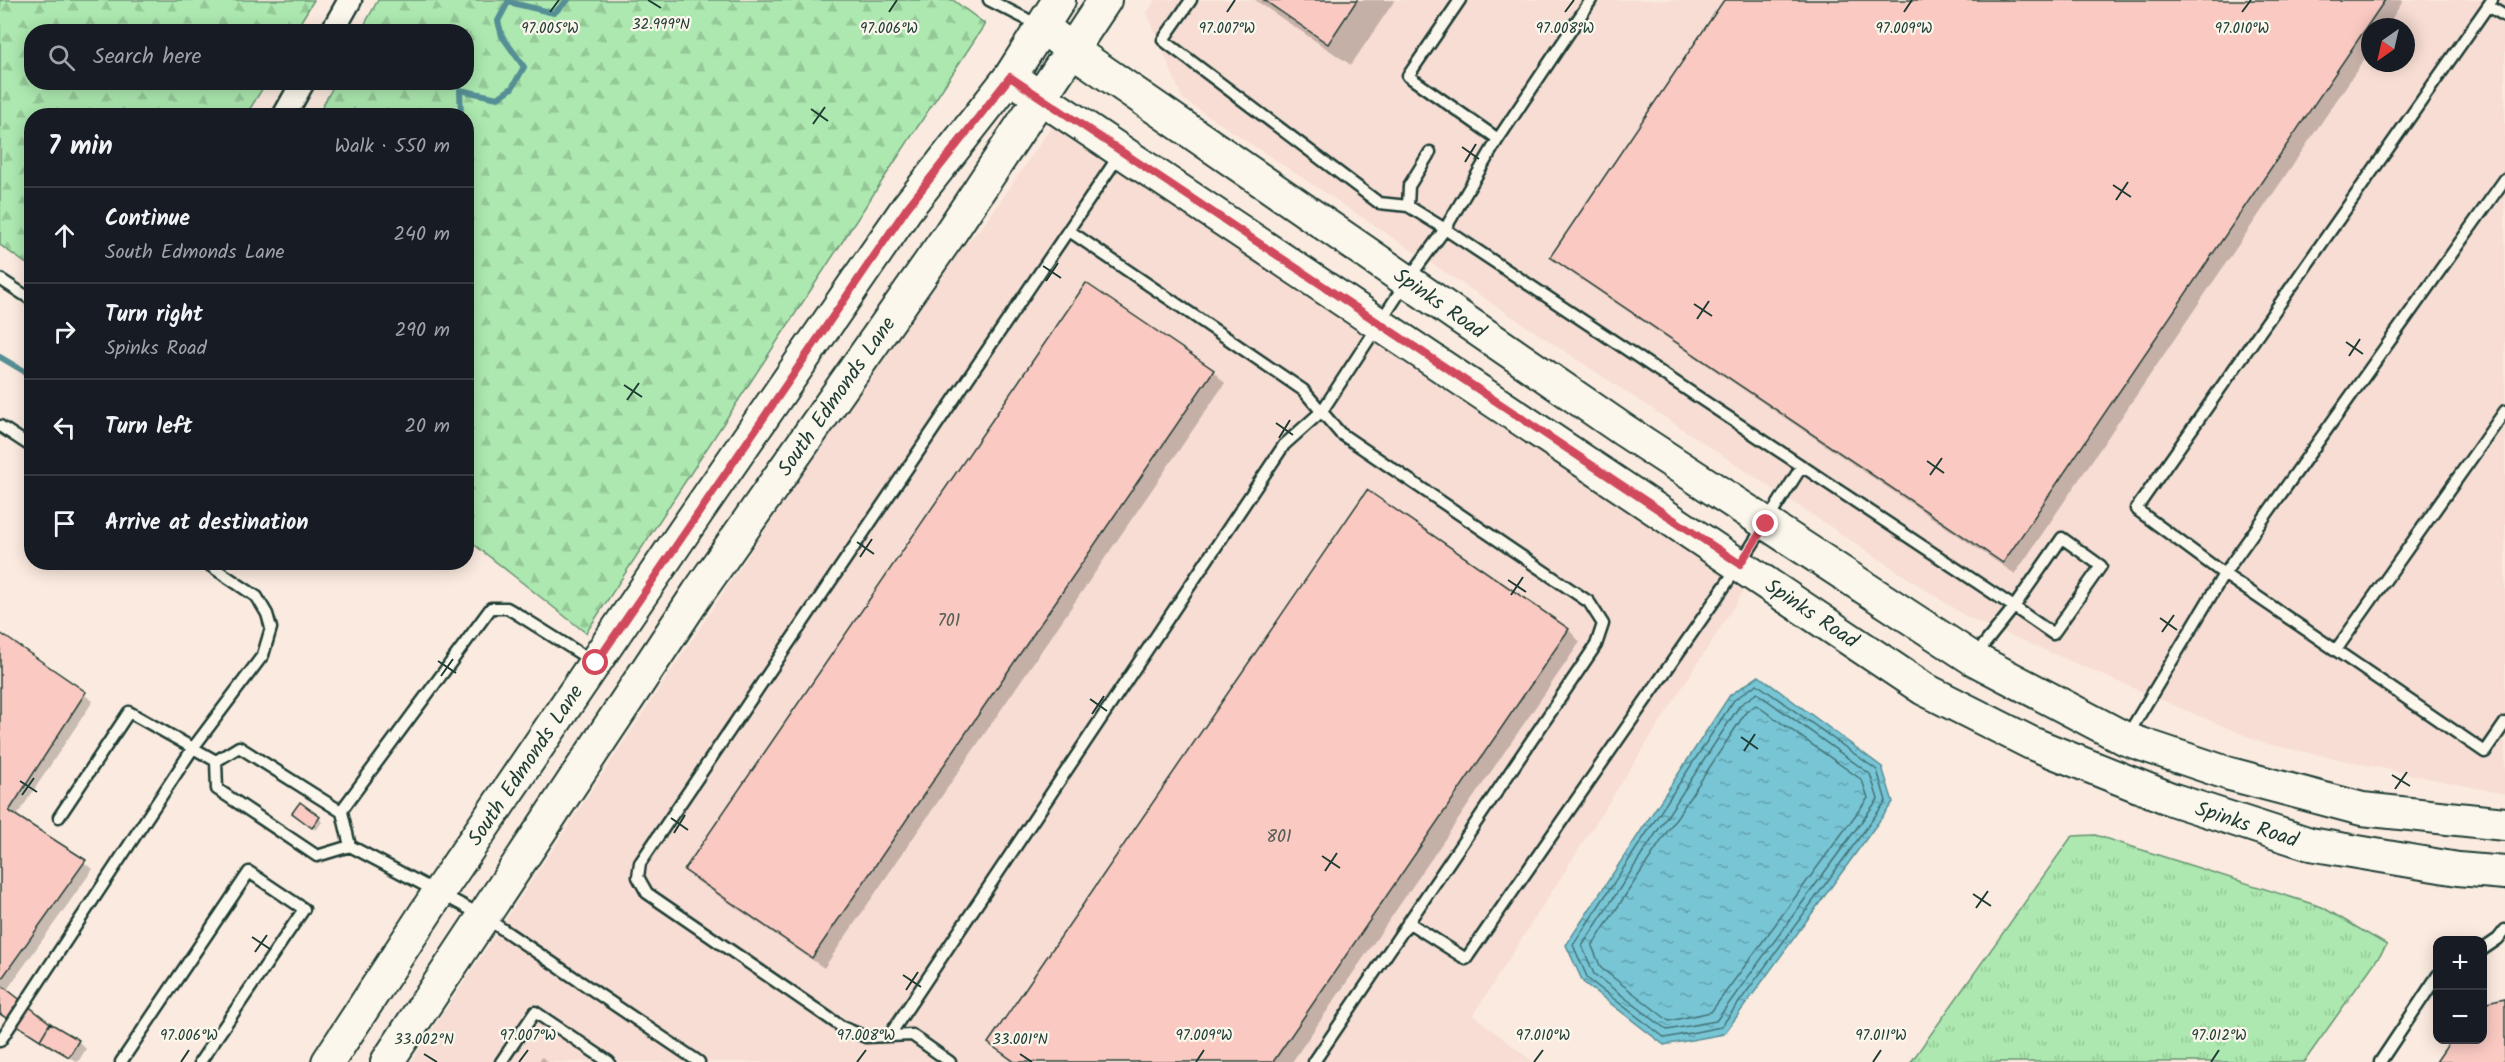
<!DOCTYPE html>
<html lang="en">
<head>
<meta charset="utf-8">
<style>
	body { margin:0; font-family:Kalam,sans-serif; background:#242831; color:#f1f3f6 }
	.controls { position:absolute; right:18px; bottom:18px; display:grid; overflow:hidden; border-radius:12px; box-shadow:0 3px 15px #0003 }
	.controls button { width:54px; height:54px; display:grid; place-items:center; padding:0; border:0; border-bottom:2px solid #363941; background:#171b24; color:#f1f3f6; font:30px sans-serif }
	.compass { position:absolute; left:2361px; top:18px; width:54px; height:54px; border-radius:50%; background:#171b24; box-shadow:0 3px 15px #0003; rotate:214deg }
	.stop { position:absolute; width:18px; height:18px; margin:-14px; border:4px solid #d1495b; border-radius:50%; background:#fff }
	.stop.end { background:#d1495b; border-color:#fff; box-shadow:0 2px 6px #0008 }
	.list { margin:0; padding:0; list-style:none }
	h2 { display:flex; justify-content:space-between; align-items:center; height:78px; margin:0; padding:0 24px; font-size:26px }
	h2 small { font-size:20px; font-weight:400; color:#9ea1a6 }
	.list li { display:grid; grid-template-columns:39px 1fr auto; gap:18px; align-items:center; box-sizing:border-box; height:96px; padding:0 24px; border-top:2px solid #363941 }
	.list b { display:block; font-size:22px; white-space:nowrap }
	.list p { margin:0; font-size:20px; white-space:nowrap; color:#9ea1a6 }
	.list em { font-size:20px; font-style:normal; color:#9ea1a6 }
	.icon { flex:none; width:33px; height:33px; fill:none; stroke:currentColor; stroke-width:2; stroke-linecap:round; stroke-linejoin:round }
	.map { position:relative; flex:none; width:2505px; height:1062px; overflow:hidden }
	.search { position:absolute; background:#171b24; box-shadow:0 3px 15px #0003; left:24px; top:24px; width:450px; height:66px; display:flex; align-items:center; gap:15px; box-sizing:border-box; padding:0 21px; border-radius:24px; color:#9ea1a6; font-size:22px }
	.panel { position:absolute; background:#171b24; box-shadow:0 3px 15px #0003; left:24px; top:108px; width:450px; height:462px; border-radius:24px }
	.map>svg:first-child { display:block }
	.built { fill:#f7ddd3; fill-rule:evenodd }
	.grass { fill:url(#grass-tufts); stroke:#669272; stroke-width:1.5 }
	.forest { fill:url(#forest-firs); stroke:#669272; stroke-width:1.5 }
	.water { fill:url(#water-ripples); stroke:#548f95; stroke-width:1.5 }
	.shadow { fill:#0003 }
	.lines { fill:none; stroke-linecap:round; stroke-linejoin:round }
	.shore { stroke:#437375; stroke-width:1.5 }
	.stream { stroke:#548f95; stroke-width:6 }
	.building { fill:#facac2; stroke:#1f3d34; stroke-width:1.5 }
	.service-casing { stroke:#1f3d34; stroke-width:15 }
	.minor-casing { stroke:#1f3d34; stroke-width:27 }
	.secondary-casing { stroke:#1f3d34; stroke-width:36 }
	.service { stroke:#fbf7ec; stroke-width:10 }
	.minor { stroke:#fbf7ec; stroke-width:22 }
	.secondary { stroke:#fbf7ec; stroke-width:32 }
	.route { stroke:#d1495b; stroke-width:8 }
	.ticks { fill:none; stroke:#1f3d34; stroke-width:2 }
	.labels { text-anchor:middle; stroke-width:4.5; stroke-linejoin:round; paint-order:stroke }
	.number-label { font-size:18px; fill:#566058 }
	.street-label { font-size:21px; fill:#1f3d34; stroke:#fbf7ec }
	.ticks-label { font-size:15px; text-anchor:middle; fill:#1f3d34; stroke:#fbf7ec; stroke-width:4.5; stroke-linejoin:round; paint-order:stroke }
</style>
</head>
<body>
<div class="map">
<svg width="2505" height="1062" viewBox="0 0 2505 1062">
	<defs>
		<pattern id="grass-tufts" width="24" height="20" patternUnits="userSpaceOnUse" patternTransform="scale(1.5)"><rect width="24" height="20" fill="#ace8af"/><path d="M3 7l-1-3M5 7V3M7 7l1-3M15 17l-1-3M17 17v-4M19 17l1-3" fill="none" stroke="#94c897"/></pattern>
		<pattern id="forest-firs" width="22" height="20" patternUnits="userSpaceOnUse" patternTransform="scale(1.5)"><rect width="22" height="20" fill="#ace8af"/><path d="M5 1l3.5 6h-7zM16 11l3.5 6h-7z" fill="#94c897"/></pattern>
		<pattern id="water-ripples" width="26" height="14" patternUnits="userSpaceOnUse" patternTransform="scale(1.5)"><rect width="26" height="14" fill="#78c5d6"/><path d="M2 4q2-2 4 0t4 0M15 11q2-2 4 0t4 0" fill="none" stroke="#62a1ae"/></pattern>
	</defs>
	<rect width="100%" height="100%" fill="#fbeadf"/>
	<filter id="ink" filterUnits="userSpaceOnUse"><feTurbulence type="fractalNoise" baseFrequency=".0167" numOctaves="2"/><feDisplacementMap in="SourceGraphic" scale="12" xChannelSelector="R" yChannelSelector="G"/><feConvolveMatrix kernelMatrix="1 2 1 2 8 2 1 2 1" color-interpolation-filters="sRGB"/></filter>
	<g filter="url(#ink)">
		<path class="built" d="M1155,0H2505V794L2263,743L1967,617L1183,99L1147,13ZM2370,27H2406V63H2370Z
			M1053,125L1707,559L1745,589L1473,1015L1533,1062H411L934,276L984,225Z"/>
		<path class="grass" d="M2095,835L2322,907L2387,945L2304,1062H1911L2072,836Z"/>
		<path class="forest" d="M0,0H314L295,31L32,32V82L266,83L246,115L32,116L31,267L0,245Z
			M378,0H953L985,24L586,633L467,539L466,116L318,115L335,83L466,82V32L361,31Z"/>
		<path class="water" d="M1759,676L1882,767L1893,802L1724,1034L1664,1045L1583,982L1566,945L1730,695Z"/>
		<path class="shadow" d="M1255,0H1395L1351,65Z
			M1726,0H2404L2386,27H2370V51L2015,574L1564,268L1552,256Z
			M1086,285L1213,371L1225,383L824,968L697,881L686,870Z
			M1367,492L1569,630L1580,642L1292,1062H1012L990,1043Z
			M0,635L93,701L16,817L93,869L6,991L51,1025L78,1041L86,1049L78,1062L49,1047L0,1014Z
			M297,816L319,818L322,822L316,830Z
			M542,1057L548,1062H538Z"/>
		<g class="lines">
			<path class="shore" d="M1757,684L1877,770L1886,801L1721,1027L1665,1038L1588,979L1573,945L1734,700Z
				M1757,693L1870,774L1878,799L1716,1021L1667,1030L1594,974L1582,946L1740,705Z
				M1756,705L1862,780L1868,798L1711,1012L1669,1021L1601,968L1592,946L1746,712Z"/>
			<path class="stream" d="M461,116L460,90L498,98L512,88L524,67L502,36L498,21L508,2L554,13L568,0
				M0,357L32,376"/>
		</g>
		<path class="building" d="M1264,0H1357L1328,44Z
			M1724,0H2385L2003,563L1550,257Z
			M1086,283L1214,370L812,958L684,870Z
			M1367,490L1569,629L1273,1062H1015L988,1043Z
			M0,633L86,692L9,811L86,860L0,981Z
			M300,802L320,817L312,828L292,813Z
			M0,984L50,1023L40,1040L0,1014Z
			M2505,998V1062H2436L2451,1040H2482V1003Z
			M50,1023L79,1040L69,1057L40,1040Z"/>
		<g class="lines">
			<g class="service-casing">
				<path id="service" d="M989,0L1040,26
					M1460,0L1408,76L1498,139L1445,229L2014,607L2053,634L2101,566L2062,538L2014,607L1974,657
					M2488,6L2505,16
					M1498,139L1591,0
					M2505,179L2224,574L2485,752L2505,723
					M1408,206L1409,186L1430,152
					M1068,230L1303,390L1340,433L1589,602L1603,624L1596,645L1314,1062
					M0,279L32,300
					M0,426L32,447
					M205,562L257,597L267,614L271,628L263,655L193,748L216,761
					M2336,650L2505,411
					M2127,736L2224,574L2136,509L2492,0
					M239,747L342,812L350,846L317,856L217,789L216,761Z
					M341,811L491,608H507L514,612L592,661
					M350,846L483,916L699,1062
					M1408,922L1466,959L1740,564L1802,466
					M2482,950L2498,939L2505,930
					M889,1036L1284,445L1322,411L1407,281L1445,229L1408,206L1379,203L1163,40L1191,0
					M0,1041L193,748L129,712L59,817
					M121,1062L249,872L304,909L200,1062
					M501,1062L535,1012L609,1062
					M950,1062L912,1035L866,1037L842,1027L647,893L638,877L640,863L1120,154
					M2380,1062L2438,975"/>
			</g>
			<g class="minor-casing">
				<path id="minor" d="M332,32L350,0
					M284,116L303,82"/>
			</g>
			<g class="secondary-casing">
				<path id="secondary" d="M1043,27L1072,50L1622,429L1972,658L2126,739L2230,774L2362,809L2505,824
					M1010,77L1924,689L2031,743L2171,799L2310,844L2458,869L2505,873
					M328,1062L439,892L698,511L907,208L1010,77L1059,0
					M387,1062L698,593L949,235L1105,0"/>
			</g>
			<use href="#service" class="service"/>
			<use href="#minor" class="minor"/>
			<use href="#secondary" class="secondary"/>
		</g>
	</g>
	<g class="lines" filter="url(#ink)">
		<path class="route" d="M596,663L907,208L1010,77L1740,564L1766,524"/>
	</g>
	<path class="ticks" d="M648,0L661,8M550,12L559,0M889,12L897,0M1227,12L1235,0M1565,12L1574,0M1904,12L1912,0M2242,12L2251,0M811,109L828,121M813,124L825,107M1462,147L1479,159M1465,162L1476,144M2113,185L2131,197M2116,200L2128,182M1043,266L1061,278M1046,281L1058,263M1694,304L1712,316M1697,319L1709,301M2346,342L2363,354M2349,356L2360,339M624,385L642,397M627,400L639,383M1276,423L1293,435M1279,438L1290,420M1927,461L1944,473M1930,475L1942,458M857,542L874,554M860,557L872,539M1508,580L1526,592M1511,595L1523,577M2160,618L2177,630M2162,632L2174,615M438,661L456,673M441,676L453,659M1090,699L1107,711M1092,714L1104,696M1741,737L1758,749M1744,751L1755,734M2392,775L2410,786M20,781L37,792M2395,789L2407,772M22,795L34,778M671,818L688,830M674,833L685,815M1322,856L1340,868M1325,871L1337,853M1973,894L1991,906M1976,908L1988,891M252,937L270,949M255,952L267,935M903,975L921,987M906,990L918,972M424,1054L437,1062M1020,1054L1032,1062M181,1062L189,1050M519,1062L528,1050M857,1062L866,1050M1196,1062L1204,1050M1534,1062L1543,1050M1873,1062L1881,1050M2211,1062L2219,1050"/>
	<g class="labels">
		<g class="number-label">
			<text x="949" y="626">701</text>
			<text x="1279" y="842">801</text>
		</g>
		<g class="street-label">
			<text transform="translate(1440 303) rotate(35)" y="7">Spinks Road</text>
			<text transform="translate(836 396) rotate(-55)" y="7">South Edmonds Lane</text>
			<text transform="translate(1812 613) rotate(34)" y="7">Spinks Road</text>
			<text transform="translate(525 765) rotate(-56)" y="7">South Edmonds Lane</text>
			<text transform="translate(2247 824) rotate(18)" y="7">Spinks Road</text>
		</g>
	</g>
	<g class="ticks-label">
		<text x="661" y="29">32.999°N</text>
		<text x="550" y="33">97.005°W</text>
		<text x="889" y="33">97.006°W</text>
		<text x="1227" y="33">97.007°W</text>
		<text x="1565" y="33">97.008°W</text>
		<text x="1904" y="33">97.009°W</text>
		<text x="2242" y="33">97.010°W</text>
		<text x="189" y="1040">97.006°W</text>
		<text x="528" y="1040">97.007°W</text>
		<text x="866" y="1040">97.008°W</text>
		<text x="1204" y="1040">97.009°W</text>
		<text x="1543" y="1040">97.010°W</text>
		<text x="1881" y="1040">97.011°W</text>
		<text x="2219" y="1040">97.012°W</text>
		<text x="424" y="1044">33.002°N</text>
		<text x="1020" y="1044">33.001°N</text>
	</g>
</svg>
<div class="controls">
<button>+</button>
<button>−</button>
</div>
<svg class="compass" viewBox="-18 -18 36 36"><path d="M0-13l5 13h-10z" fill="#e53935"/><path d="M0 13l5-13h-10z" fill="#9ea1a6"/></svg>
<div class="stop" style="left:596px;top:663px"></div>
<div class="stop end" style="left:1766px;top:524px"></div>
<div class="search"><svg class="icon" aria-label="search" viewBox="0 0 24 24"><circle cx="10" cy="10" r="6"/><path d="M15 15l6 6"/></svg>Search here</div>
<section class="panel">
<h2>7 min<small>Walk · 550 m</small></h2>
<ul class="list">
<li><svg class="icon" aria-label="ahead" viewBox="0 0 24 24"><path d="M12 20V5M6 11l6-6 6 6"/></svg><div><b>Continue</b><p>South Edmonds Lane</p></div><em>240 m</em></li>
<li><svg class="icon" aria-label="right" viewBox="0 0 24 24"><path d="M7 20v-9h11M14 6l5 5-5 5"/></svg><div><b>Turn right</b><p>Spinks Road</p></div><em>290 m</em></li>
<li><svg class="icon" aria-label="left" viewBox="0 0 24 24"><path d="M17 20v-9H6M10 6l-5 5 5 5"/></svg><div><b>Turn left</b></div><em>20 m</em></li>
<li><svg class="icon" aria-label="arrive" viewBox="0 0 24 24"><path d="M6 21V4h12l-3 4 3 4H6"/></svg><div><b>Arrive at destination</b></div></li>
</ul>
</section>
</div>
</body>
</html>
